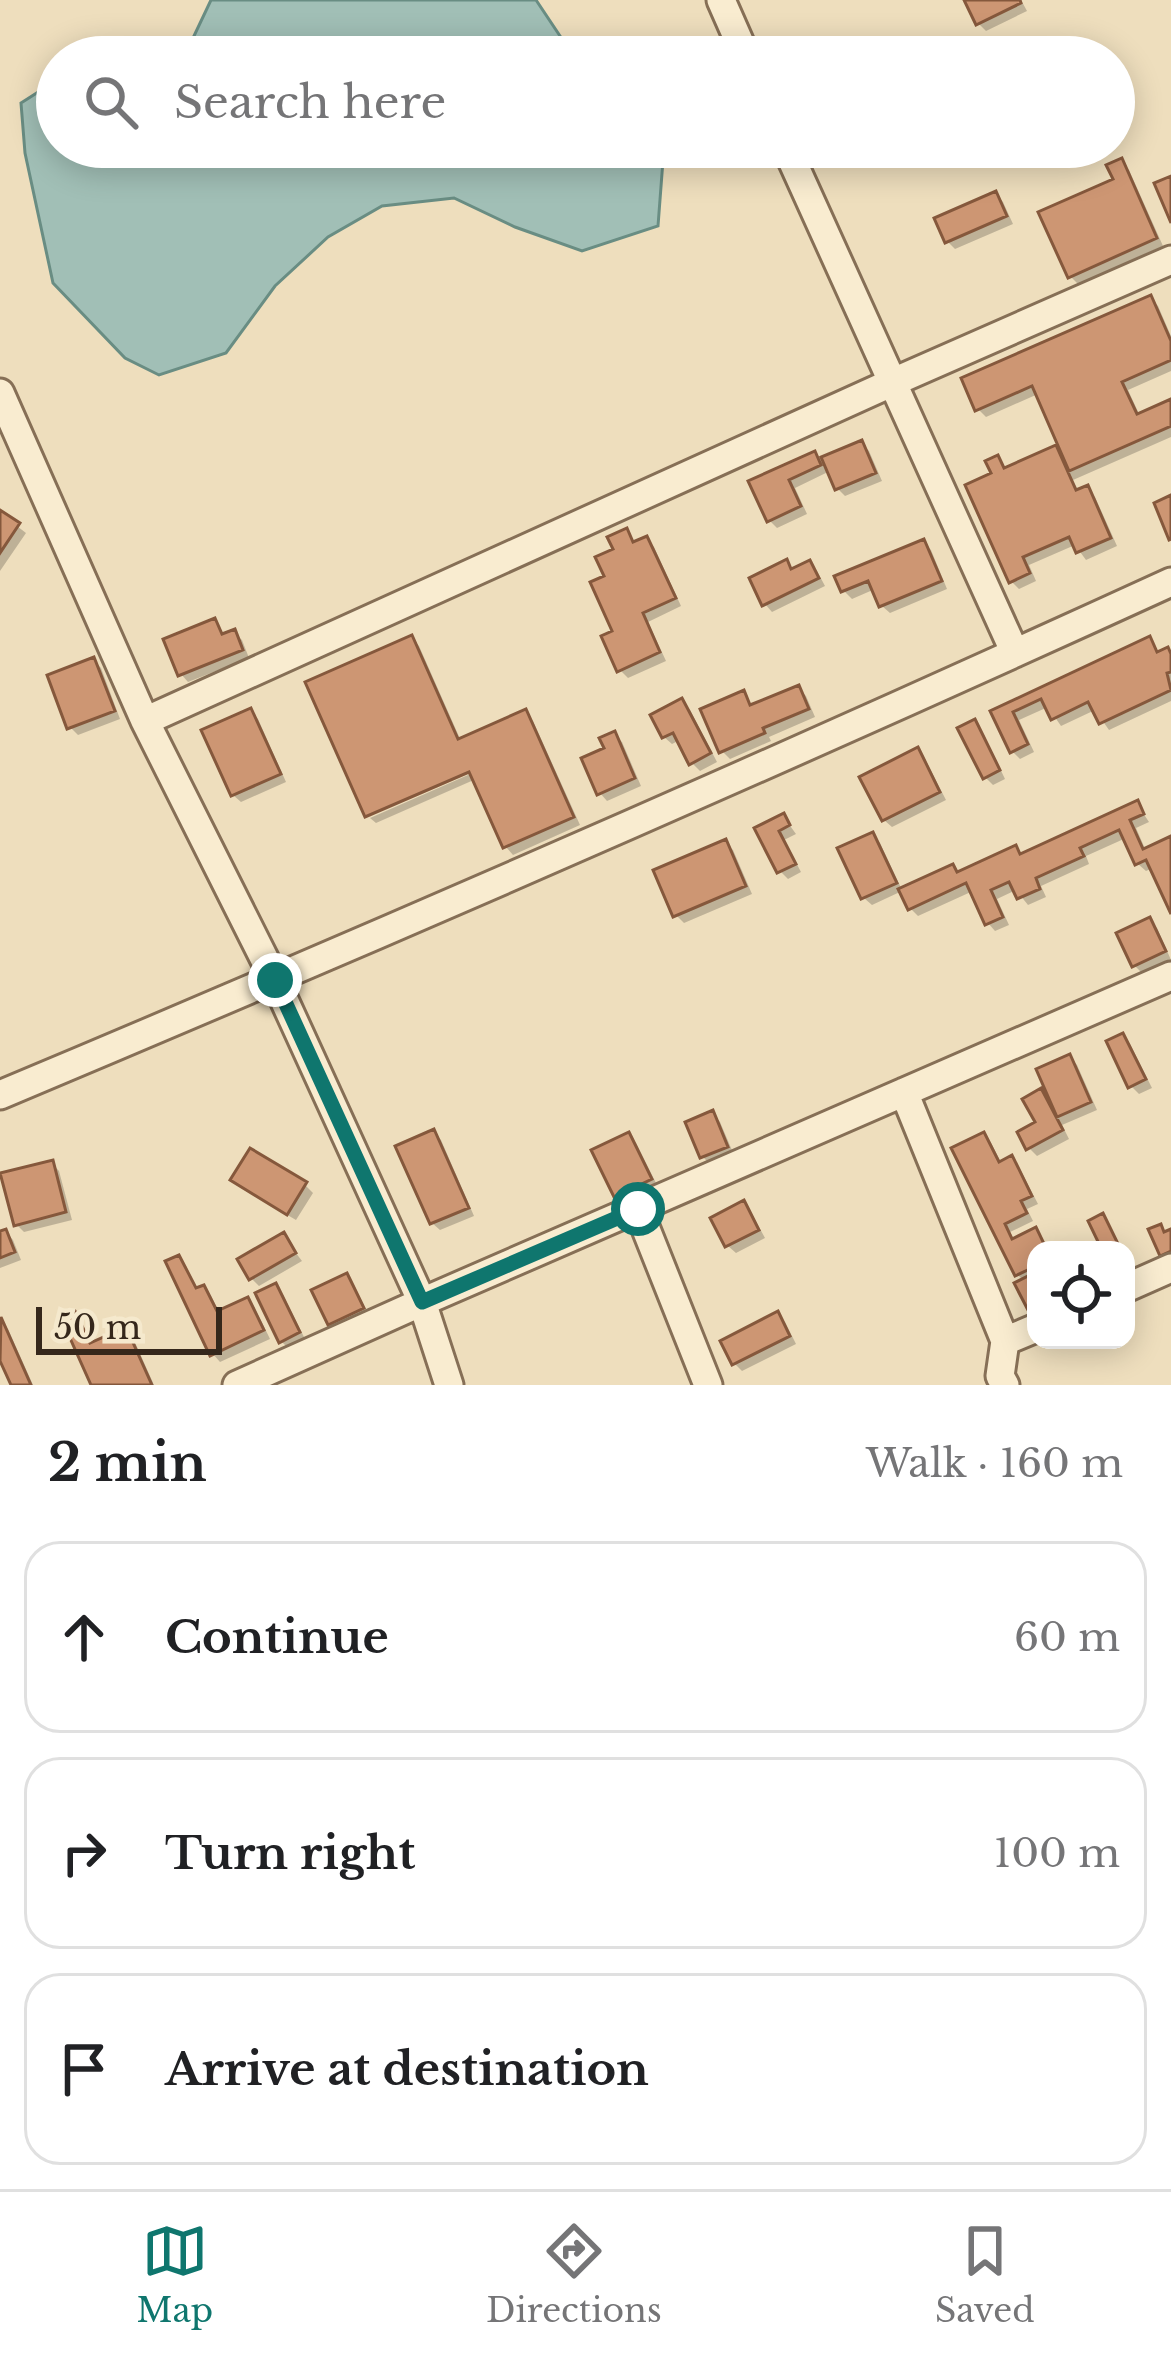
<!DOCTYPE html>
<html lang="en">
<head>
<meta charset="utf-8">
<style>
	body { margin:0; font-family:"Libre Baskerville",serif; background:#f2f2f2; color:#202124 }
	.controls { position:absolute; right:36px; bottom:36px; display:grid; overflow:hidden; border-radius:24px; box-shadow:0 6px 30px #0003 }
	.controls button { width:108px; height:108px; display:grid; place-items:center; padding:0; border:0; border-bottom:3px solid #e0e0e0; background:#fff; color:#202124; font:60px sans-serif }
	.scale { position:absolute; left:36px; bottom:30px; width:186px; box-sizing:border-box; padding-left:12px; border:6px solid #35271b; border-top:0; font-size:33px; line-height:42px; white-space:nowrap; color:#35271b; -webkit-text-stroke:9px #f5e9cd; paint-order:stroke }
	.stop { position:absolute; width:36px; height:36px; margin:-27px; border:9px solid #0f766e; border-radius:50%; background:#fff }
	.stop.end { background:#0f766e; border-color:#fff; box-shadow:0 3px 12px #0008 }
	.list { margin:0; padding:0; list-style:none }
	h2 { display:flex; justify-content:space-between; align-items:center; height:156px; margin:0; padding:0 48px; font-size:51px }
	h2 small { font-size:39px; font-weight:400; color:#757577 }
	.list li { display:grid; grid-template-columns:78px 1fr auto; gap:36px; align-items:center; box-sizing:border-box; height:192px; margin:0 24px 24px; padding:0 24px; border:3px solid #e0e0e0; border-radius:36px }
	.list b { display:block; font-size:45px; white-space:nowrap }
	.list em { font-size:39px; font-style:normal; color:#757577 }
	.icon { flex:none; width:66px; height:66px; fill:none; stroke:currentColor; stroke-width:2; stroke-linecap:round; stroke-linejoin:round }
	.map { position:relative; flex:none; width:1171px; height:1385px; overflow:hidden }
	.search { position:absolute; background:#fff; box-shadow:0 6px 30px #0003; left:36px; right:36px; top:36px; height:132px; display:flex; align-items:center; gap:30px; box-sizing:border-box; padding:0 42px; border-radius:66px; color:#757577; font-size:45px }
	.sheet { height:804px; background:#fff }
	nav { display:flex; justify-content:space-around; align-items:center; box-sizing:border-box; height:168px; border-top:3px solid #e0e0e0; background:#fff; font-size:33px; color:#757577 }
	nav a { display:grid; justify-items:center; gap:6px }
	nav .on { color:#0f766e }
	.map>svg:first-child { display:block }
	.water { fill:#a1bfb6; stroke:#698d83; stroke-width:3 }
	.shadow { fill:#0003 }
	.building { fill:#cd9673; stroke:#85583c; stroke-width:3 }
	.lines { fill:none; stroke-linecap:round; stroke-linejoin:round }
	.minor-casing { stroke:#866f56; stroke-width:33 }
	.minor { stroke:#f9ecd0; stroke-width:27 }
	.route { stroke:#0f766e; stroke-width:15 }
</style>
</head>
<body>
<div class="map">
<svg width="1171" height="1385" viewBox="0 0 1171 1385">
	<rect width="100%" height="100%" fill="#eedebd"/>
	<path class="water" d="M211,0H536L574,57H184Z
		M57,80V147H664L658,226L582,251L515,227L454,198L382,206L328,237L275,286L226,353L159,375L125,358L53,283L25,153L21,103Z"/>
	<path class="shadow" d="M967,0H1021L1027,11L986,31L978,23Z
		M995,147H1026L1003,157Z
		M1121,162L1129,170L1163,246L1078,284L1070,276L1117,180Z
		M995,194L1003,202L1013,224L955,249L947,241Z
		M1150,298L1158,306L1171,336V371L1128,390L1140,416L1171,402V437L1073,480L1079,492L1087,489L1095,497L1117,546L1086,560L1075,545L1029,565L1036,581L1019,589L1011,581L995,475L998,458L1007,470L1061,446L1038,394L986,417L978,409Z
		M861,443L869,451L882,481L845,496L837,488L830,471L795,488L807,514L777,528L769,520L752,482L814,454L829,470Z
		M0,513L26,533L0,571Z
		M627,532L636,544L646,539L654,547L681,606L648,622L666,661L628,678L620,670L607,577Z
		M923,542L931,550L947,589L890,613L882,606L875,589L852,599L844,591Z
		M786,563L794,571L809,563L817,571L825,586L772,612L765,604Z
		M214,621L225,636L234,633L242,640L249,658L188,682L181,674Z
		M411,638L419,646L461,741L525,713L533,721L580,825L513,855L506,847L476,779L376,823L370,818L484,768L482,763L367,813Z
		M1149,640L1160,654L1171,655V701L1109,730L1095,710L1061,726L1048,707L1019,720L1034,752L1020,759L1012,751L994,713Z
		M93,660L101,668L120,719L78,735L70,727Z
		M798,688L806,696L815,717L769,737L771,741L730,759L722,751L743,694L753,707Z
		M682,702L690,710L717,762L700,771L692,763L680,740L672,744L664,737Z
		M250,711L258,719L286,782L241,802L233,795Z
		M974,723L982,731L1005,779L993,785L985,777Z
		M614,735L622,742L641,786L607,801L600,793L608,749Z
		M917,751L925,759L946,800L892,827L884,820Z
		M1137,804L1149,822L1136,828L1146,851L1171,840V907L1153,868L1146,871L1138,864L1126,838L1086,856L1089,864L1041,886L1046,897L1028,905L1016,890L997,899L1009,925L995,931L988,923L973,891L918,916L910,908L902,891L872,905L864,898L872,835L880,843L902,890L952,867L959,874L1015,849L1023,856Z
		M783,816L796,834L784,840L801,872L788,879L780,871L758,830Z
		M725,843L733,850L752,894L684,923L676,915Z
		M1149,921L1157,928L1171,960L1142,973L1134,965Z
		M1123,1036L1130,1044L1152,1088L1139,1094L1131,1086Z
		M1070,1057L1077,1065L1097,1110L1062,1125L1069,1139L1037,1156L1029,1148L1039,1123L1040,1092L1055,1106Z
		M712,1114L720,1122L734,1155L710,1164L703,1157Z
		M433,1132L441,1140L474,1216L440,1230L432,1223Z
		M983,1135L991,1143L1002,1164L1011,1159L1019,1167L1038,1204L1027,1209L1033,1221L1010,1232L1015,1241L1035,1231L1048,1250H1036V1316L1032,1312L1024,1281L1017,1274L955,1149Z
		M628,1136L636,1143L658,1187L624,1203L617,1196Z
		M52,1163L59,1171L72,1220L24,1232L16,1224Z
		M233,1180L305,1185L313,1193L296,1220L241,1188Z
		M743,1204L751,1212L765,1238L736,1253L728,1246Z
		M6,1232L13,1240L21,1260L0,1268V1235Z
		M283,1236L302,1261L259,1286L251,1278Z
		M179,1258L186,1266L198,1291L203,1288L211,1296L220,1314L248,1300L255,1308L270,1339L220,1362L213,1354Z
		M346,1277L354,1285L369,1316L338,1331L330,1323Z
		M275,1287L283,1295L306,1341L289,1349L281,1341Z
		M75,1315L82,1323L92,1345L125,1331L133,1338L154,1385H94Z
		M777,1315L785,1322L796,1344L742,1371L734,1363Z
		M0,1320L8,1329L33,1385H14L0,1354Z"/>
	<path class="building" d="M964,0H1020L1021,3L976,25Z
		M1122,158L1157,238L1068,278L1038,212L1113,179L1106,165Z
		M1171,176V223L1154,183Z
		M996,191L1007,216L945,243L934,218Z
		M1151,295L1171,341V360L1122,382L1137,414L1171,399V426L1069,471L1032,386L975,411L961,378Z
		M862,440L876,473L835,490L821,457Z
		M1056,445L1076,490L1088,485L1111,538L1076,553L1069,537L1023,557L1030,573L1009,583L965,485L991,473L985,461L998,455L1004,468Z
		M815,451L821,465L789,480L801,506L767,522L748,481Z
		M1171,495V539L1169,540L1154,503Z
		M0,510L20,523L0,553Z
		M627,528L633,542L647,536L676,598L643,613L660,652L617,672L601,636L612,631L590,582L604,576L595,557L613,549L607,537Z
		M924,539L942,581L879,607L868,581L841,592L834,576Z
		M787,559L791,569L810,560L819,578L762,606L749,578Z
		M215,618L222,634L235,629L243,650L178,676L163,639Z
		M412,635L458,739L526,709L574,817L503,848L469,772L365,817L305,682Z
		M1150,636L1157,652L1168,647L1171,654V672L1167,673L1171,690L1099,724L1088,702L1051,720L1041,699L1013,712L1028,744L1010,753L990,711Z
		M94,657L115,711L67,729L47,675Z
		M799,685L809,709L763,728L765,733L719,753L700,709L744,690L750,705Z
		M682,698L711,753L689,765L673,733L662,738L650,715Z
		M251,708L281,774L231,796L201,730Z
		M975,719L1000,770L983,779L957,728Z
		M615,731L635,778L597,795L581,758L604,748L599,738Z
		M918,747L940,792L882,821L859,777Z
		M1138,800L1144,814L1130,820L1143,849L1171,836V914L1146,860L1135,865L1119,830L1080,848L1084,856L1036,878L1040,889L1017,899L1009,882L991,890L1003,917L985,925L966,883L908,910L898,889L953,864L957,872L1016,845L1020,854Z
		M784,813L790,825L779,831L796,864L777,873L754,828Z
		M873,832L897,883L861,899L837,848Z
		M726,839L746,886L673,917L653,870Z
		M1150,917L1166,951L1132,967L1116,933Z
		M1123,1033L1146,1079L1128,1088L1106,1041Z
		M1070,1054L1091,1102L1057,1117L1036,1069Z
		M1041,1088L1063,1130L1026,1150L1017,1132L1035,1122L1022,1099Z
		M713,1110L728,1147L700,1158L685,1122Z
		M434,1129L469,1208L430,1224L395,1146Z
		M629,1132L652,1179L614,1197L591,1150Z
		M984,1132L999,1162L1012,1155L1032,1196L1021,1201L1027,1213L1005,1224L1012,1239L1036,1227L1047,1250H1036V1266L1015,1276L951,1148Z
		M250,1148L307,1182L287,1215L230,1180Z
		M53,1160L66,1212L14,1226L0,1173Z
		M744,1200L759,1230L725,1247L710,1218Z
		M1103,1213L1121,1250H1102L1088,1221Z
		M1161,1224L1164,1232L1171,1229V1251L1160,1256L1148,1229Z
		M6,1229L15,1252L0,1258V1231Z
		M284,1232L296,1253L249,1280L237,1259Z
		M179,1255L196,1288L204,1285L217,1311L248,1297L264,1330L210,1356L165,1261Z
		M1036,1272V1311L1030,1314L1014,1283Z
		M347,1273L364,1308L328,1325L311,1290Z
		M276,1283L300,1332L279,1343L255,1293Z
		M75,1311L90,1343L126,1327L152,1385H91L61,1318Z
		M778,1311L790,1336L732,1365L720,1341Z
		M1,1317L31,1385H11L0,1361Z"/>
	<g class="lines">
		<g class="minor-casing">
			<path id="minor" d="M721,0L746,57
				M786,147L1015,653
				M0,393L145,721L275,980L422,1302L449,1385
				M145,721L891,383L1171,260
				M904,1092L1005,1341L1000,1376L1005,1385
				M0,1095C393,930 784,759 1171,582
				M638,1209L708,1385
				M1126,1288L1171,1268
				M1005,1341L1036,1328
				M237,1385L422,1302L1171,976"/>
		</g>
		<use href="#minor" class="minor"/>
	</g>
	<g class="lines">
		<path class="route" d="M275,980L422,1302L638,1209"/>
	</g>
</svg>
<div class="controls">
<button><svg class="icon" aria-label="locate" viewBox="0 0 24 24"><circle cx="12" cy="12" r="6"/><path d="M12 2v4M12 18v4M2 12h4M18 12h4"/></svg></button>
</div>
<div class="scale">50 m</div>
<div class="stop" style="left:638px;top:1209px"></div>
<div class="stop end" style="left:275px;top:980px"></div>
<div class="search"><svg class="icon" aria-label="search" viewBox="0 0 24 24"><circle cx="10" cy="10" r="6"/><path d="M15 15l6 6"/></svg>Search here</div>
</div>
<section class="sheet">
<h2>2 min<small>Walk · 160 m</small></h2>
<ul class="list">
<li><svg class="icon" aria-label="ahead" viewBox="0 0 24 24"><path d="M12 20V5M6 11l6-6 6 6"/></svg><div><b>Continue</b></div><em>60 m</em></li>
<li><svg class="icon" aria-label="right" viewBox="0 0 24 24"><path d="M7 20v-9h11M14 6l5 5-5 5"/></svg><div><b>Turn right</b></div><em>100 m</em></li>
<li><svg class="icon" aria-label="arrive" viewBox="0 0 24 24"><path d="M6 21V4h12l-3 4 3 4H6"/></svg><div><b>Arrive at destination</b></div></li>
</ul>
</section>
<nav>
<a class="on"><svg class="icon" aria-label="map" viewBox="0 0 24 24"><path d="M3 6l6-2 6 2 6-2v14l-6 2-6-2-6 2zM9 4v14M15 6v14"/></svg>Map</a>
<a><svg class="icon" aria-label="directions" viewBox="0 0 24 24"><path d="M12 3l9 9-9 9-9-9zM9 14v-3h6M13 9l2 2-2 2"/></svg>Directions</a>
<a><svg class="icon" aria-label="saved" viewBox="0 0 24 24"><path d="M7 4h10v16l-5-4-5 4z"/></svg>Saved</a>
</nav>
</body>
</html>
